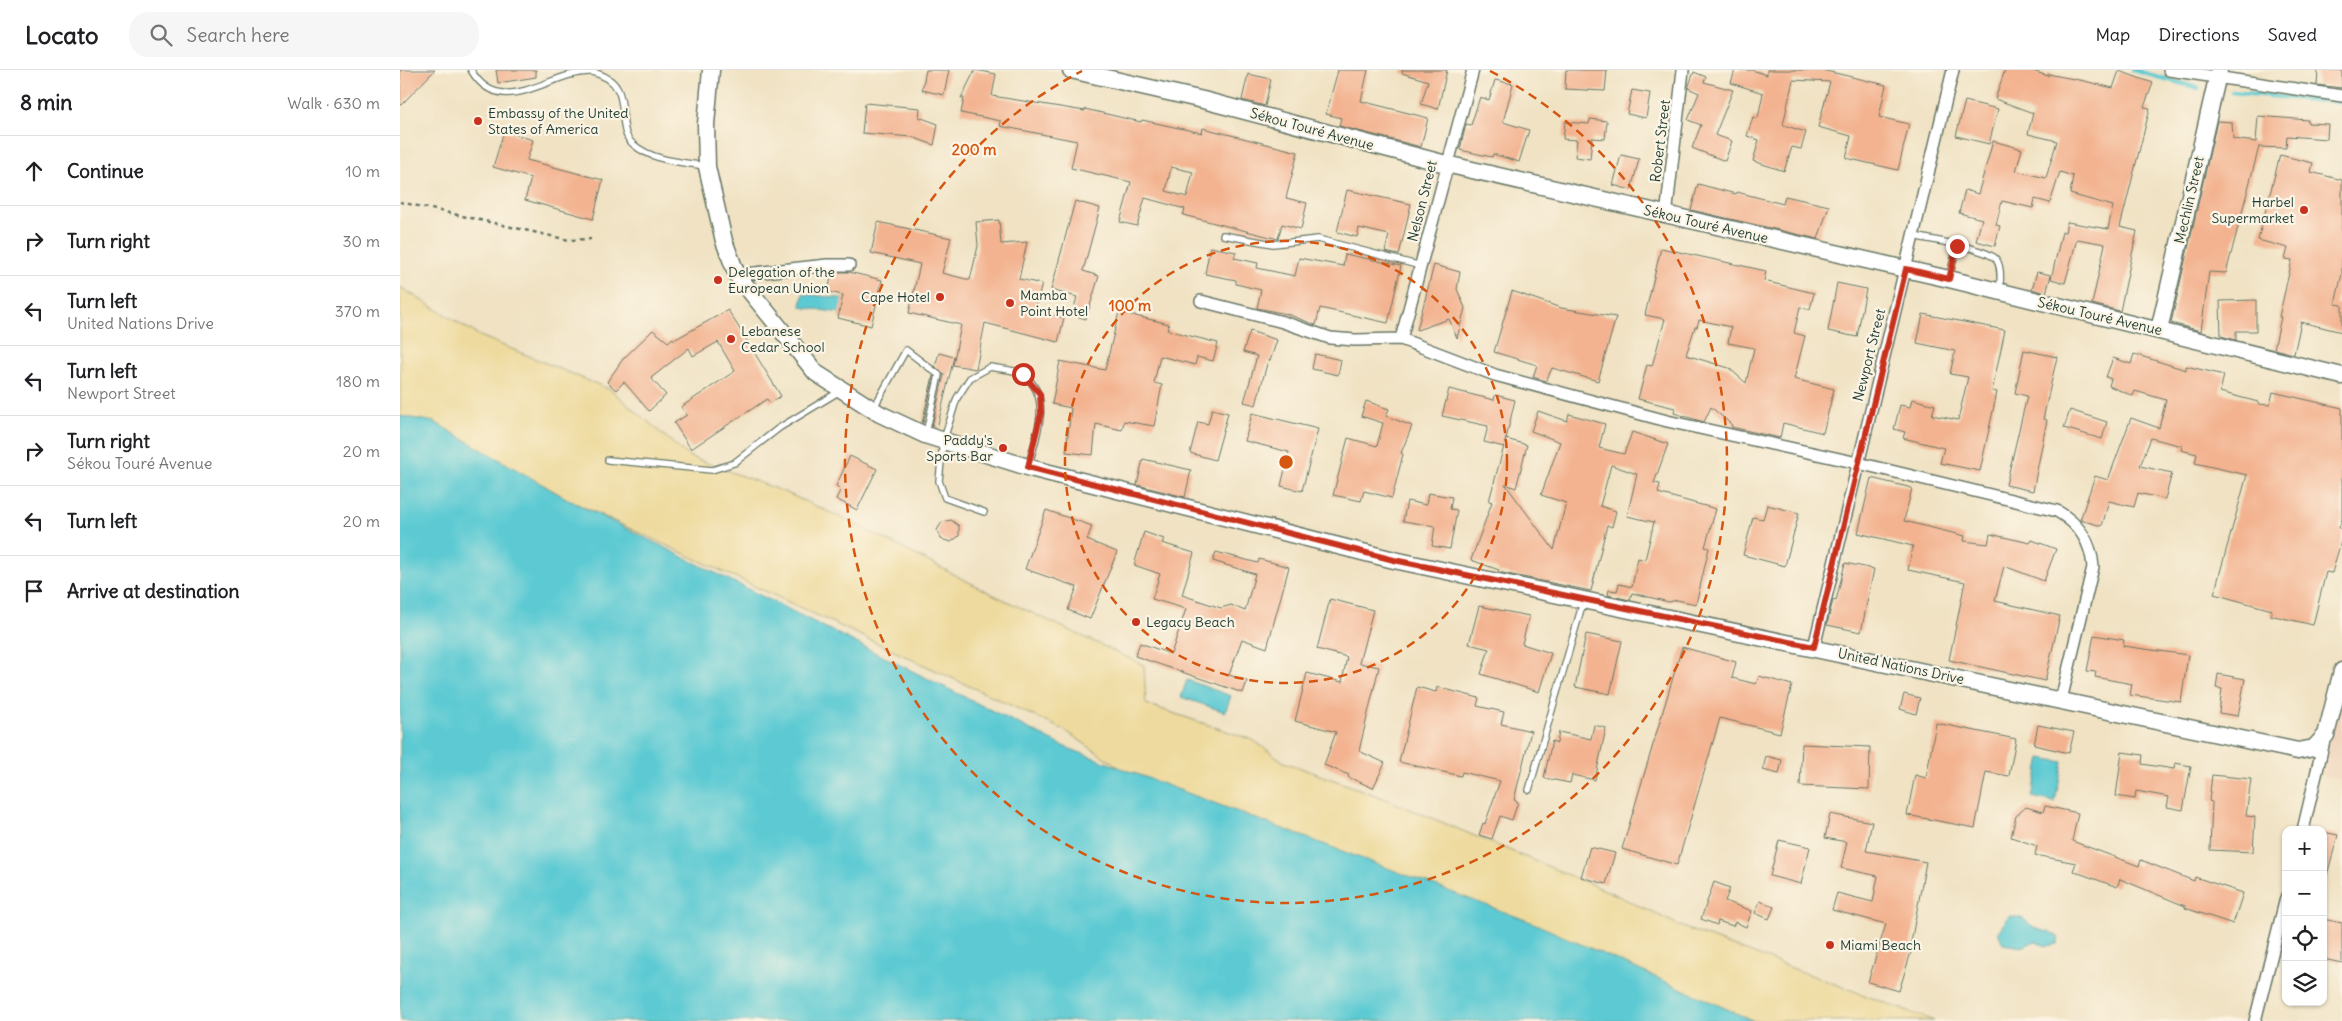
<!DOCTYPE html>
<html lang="en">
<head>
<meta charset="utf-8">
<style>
	body { margin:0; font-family:Delius,sans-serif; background:#f6f6f6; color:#202124 }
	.controls { position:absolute; right:15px; bottom:15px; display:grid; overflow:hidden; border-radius:10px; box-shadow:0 1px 4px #0004 }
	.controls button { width:45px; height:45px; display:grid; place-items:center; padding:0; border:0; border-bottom:1px solid #e0e0e0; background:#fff; color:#202124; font:25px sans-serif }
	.stop { position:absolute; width:15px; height:15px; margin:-11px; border:4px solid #c8321e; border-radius:50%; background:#fff }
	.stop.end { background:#c8321e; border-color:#fff; box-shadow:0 1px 5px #0008 }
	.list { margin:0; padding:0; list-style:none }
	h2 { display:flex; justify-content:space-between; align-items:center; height:65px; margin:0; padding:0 20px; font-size:21px }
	h2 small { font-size:16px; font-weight:400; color:#757577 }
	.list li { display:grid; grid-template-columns:32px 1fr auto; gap:15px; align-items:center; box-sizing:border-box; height:70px; padding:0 20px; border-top:1px solid #e0e0e0 }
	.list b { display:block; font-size:19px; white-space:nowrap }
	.list p { margin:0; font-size:16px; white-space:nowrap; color:#757577 }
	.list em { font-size:16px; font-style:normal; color:#757577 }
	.icon { flex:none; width:28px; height:28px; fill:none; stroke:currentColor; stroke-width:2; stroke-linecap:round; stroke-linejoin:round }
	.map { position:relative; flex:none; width:1942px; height:951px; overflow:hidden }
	header { display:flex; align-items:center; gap:30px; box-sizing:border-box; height:70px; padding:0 25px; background:#fff; border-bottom:1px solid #e0e0e0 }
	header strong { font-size:24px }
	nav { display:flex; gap:28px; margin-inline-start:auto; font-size:18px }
	.search { width:350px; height:45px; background:#f6f6f6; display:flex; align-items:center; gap:12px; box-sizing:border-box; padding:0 18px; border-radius:20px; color:#757577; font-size:19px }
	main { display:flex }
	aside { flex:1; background:#fff }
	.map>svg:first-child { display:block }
	.built { fill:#f0d5bc }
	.sand { fill:#eeda9e; stroke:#868c69 }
	.water { fill:#5dcad3; stroke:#3e8484 }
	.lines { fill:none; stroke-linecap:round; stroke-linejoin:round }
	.stream { stroke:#5dcad3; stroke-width:4.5 }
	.building { fill:#f3b390; fill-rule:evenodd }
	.lane-casing { stroke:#687766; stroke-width:8 }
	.street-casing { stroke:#687766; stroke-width:14 }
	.secondary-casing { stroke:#687766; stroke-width:19 }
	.path { stroke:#687766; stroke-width:2.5; stroke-dasharray:4 4; stroke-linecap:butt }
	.lane { stroke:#fff; stroke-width:5.5 }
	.street { stroke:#fff; stroke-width:11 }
	.secondary { stroke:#fff; stroke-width:16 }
	.route { stroke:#c8321e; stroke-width:6 }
	.ring { fill:none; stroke:#d45610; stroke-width:2.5; stroke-dasharray:9 6 }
	.poi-dot { fill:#c8321e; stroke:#fcf5e5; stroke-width:2 }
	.labels { text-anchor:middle; stroke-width:4.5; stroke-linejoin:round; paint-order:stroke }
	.poi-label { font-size:14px; fill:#1f3d34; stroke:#fcf5e5; text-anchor:start }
	.street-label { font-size:14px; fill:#1f3d34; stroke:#fcf5e5 }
	.centre { fill:#d45610; stroke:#fcf5e5; stroke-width:2.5 }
	.ring-label { font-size:15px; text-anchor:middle; font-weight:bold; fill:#d45610; stroke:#fcf5e5; stroke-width:4.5; stroke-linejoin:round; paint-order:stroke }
</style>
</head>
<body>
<header>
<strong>Locato</strong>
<div class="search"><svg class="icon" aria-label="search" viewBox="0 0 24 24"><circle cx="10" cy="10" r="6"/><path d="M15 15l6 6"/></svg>Search here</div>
<nav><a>Map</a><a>Directions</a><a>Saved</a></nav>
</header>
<main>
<aside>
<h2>8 min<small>Walk · 630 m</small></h2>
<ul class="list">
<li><svg class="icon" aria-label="ahead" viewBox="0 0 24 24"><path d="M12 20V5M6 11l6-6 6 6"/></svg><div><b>Continue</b></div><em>10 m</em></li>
<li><svg class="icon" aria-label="right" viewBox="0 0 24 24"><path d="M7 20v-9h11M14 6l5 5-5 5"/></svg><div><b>Turn right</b></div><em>30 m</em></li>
<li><svg class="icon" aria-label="left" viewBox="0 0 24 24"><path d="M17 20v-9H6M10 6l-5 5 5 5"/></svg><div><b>Turn left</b><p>United Nations Drive</p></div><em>370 m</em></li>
<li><svg class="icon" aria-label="left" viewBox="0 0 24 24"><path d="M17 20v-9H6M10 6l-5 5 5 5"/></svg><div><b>Turn left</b><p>Newport Street</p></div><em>180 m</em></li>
<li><svg class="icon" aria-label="right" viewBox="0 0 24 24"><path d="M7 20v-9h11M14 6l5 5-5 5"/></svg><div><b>Turn right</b><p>Sékou Touré Avenue</p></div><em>20 m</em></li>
<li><svg class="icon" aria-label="left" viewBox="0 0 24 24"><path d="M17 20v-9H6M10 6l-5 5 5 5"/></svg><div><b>Turn left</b></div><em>20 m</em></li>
<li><svg class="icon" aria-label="arrive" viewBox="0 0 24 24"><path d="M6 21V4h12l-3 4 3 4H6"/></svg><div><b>Arrive at destination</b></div></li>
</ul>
</aside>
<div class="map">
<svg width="1942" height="951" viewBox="0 0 1942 951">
	<rect width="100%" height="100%" fill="#fcf5e5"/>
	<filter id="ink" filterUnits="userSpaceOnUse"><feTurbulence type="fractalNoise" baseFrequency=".02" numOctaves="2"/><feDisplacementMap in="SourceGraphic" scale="10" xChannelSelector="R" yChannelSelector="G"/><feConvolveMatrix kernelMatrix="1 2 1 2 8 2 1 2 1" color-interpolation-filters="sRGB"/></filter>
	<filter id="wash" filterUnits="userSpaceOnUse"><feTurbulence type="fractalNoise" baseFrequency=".0096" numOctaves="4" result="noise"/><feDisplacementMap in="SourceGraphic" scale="20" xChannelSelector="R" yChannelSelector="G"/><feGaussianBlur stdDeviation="1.12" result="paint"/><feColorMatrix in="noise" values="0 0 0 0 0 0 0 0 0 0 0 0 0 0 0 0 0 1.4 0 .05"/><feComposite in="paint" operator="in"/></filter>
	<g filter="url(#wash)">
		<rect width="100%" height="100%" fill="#f0e2c3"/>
		<path class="built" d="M1942,631V710L1920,705Z"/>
		<path class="sand" d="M0,217L80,266L211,320L288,386L382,421L449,451L596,526L744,595L746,634L853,670L884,692L981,727L1212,823L1287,859L1534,951H1354L1192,879L1020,811L720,698L666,661L171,431L34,352L0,346Z"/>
		<path class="water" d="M403,224L448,229L447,244L401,237Z
			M0,346L34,352L171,431L665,677L1131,852L1354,951H0Z
			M787,610L831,626L825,642L781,627Z
			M1641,688L1663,692L1655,732L1632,727Z
			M1609,846C1627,848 1621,849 1634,857C1643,863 1651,859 1659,868L1657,874L1646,876L1635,871L1622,877L1603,874L1598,862Z"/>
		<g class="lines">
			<path class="stream" d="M1733,0L1798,18
				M1832,22L1942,33"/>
		</g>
		<g id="blocks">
			<path class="building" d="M0,0H35L0,36Z
				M96,0H136V7L98,13Z
				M526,0H549L544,25L522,20Z
				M575,0L596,4L592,26L685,41V39L741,52L742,50L802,63L803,58L898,82L886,128L907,133L901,159L882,154L878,169L783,145L785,139L745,128L737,156L720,152L731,112L671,98L677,71L600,56L601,51L561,43L564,28H561ZM771,97L793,102L787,127L766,121Z
				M938,0H968L961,31L1028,48L1021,77L939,56L941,48L926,44Z
				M1002,0H1047L1038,39L1021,34L1028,11L1002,3Z
				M1166,0H1207L1205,21L1165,19Z
				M1335,0H1352L1367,5V0H1422L1486,15L1479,47L1509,54L1498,100L1446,88L1451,66L1418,57L1430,12L1393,10L1383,55L1406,62L1401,79L1392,77L1384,101L1353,91L1359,70L1347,66L1353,47L1358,48L1363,23L1331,13Z
				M1605,0H1630L1648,6V4L1684,11L1713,18L1719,1L1753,13L1744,37L1750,38L1720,157L1737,161L1720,241L1692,234L1705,174L1677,169L1665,213L1651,209L1662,162H1665L1667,152L1708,159L1713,136L1670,124L1673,106L1660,102L1650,133L1635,129L1633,138L1602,131L1596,155L1600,156L1595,176L1576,171L1582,149L1559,143L1565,120L1578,124L1593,71L1622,79L1616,101L1646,108L1657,71L1628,64L1633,43L1595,29Z
				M1918,0H1942V18L1917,15Z
				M1294,2L1306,7L1304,12L1333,20L1315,65L1332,71L1325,91L1292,78L1301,55L1288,50L1299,23L1288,18Z
				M848,4L871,9L865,36L842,30Z
				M1095,10L1113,14L1103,52L1129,60L1119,92L1093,84L1092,87L1060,80L1066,54L1071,55L1080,27L1089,30Z
				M1232,20L1250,23L1246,48L1227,44Z
				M1565,31L1598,39L1589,74L1556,66Z
				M465,33L520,38L519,47L538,54L534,75L512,67L462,63Z
				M1858,46L1908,50V53L1928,54L1927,69L1887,66L1886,78L1859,77L1826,203L1809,202L1801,261L1771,253L1817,51L1832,52L1833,69L1856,72Z
				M1190,49L1207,51L1205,69L1192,68L1190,89L1175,87L1177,70L1163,69L1165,52L1189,54Z
				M104,61L133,70L127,90L203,110L193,149L125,130L131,108L93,97Z
				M1221,85L1239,89L1231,120L1213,115Z
				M1880,85L1913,93L1911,102L1942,110V204L1935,234L1942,235V262L1901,252L1894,284L1874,279L1881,247H1879L1892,190L1885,189L1888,178L1858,170Z
				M1298,114L1336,124L1337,122L1383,134L1385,126L1429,136L1418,169L1291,140Z
				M947,120L1011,134L999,185L985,182L989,165L959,158L957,167L937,162Z
				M675,131L700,138L683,201L699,206L686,249L672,245L677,227L651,220Z
				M599,150L601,174L627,172L619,209L642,214L635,240L664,248L658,272L585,253L576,299L553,295L561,255L509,243L520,194L471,183L478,152L551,168L542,203L570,210L578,176L576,152Z
				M810,177L836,182L834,188L858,193L857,198L895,206L899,188L943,196L945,184L1001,196L988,253L920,238L916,255L887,244L857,238L861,220L836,214V210L805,204Z
				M1261,178L1366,201L1364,211L1414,223L1410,239L1400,237L1394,263L1405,266L1394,309L1434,319L1423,363L1383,353L1380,368L1331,357L1332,355L1311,337L1304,352L1274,343L1275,338L1238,329L1247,295L1252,296L1265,249L1245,245ZM1299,250L1331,257L1328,273L1354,278L1346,313L1329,298L1286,285L1295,257H1297Z
				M1034,195L1060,202L1057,219L1065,238L1057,268L1049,249L1017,260Z
				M432,202H449L482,210L471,256L438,248L443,225L428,222Z
				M1637,202L1651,205L1646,223L1632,219Z
				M1437,213L1466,219L1457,267L1428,261Z
				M1112,221L1161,238L1216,247L1198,311L1152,298L1146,311L1133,307L1137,295L1094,282Z
				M1856,230V261H1836V270L1821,266L1820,231Z
				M328,240L381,326L370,333L367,329L291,379L274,353L287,345L281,337L335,301L318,272L293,286L289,278L251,308L266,325L249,341L224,312L216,320L207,312L223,289L253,260L268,272L273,268L274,270Z
				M719,242L769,254L767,260L818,273L813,291L797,287L795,295L760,286L754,313L762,315L754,356L724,351L722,360L696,354L693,385L666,382L671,338L652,334L660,291L705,300Z
				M1523,244L1605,260L1592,321L1597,322L1580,401L1540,393L1544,378L1503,368L1505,362L1494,359L1500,335L1510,337L1512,329L1535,335L1532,345L1558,350L1568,307L1550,304L1555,281L1517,273Z
				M850,261L877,270L870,291L868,290L856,335L844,332L857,286L843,282Z
				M1624,280L1657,287L1643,349L1647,350L1633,421L1606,415L1627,326L1615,323Z
				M539,283L554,287L537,358L532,356L544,305L535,296Z
				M915,284L941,290L938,305L912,299Z
				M1734,284L1786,300V296L1824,305L1820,322L1858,332V334L1870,335L1873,322L1942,338V449L1939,458L1942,459V468L1932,503L1926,502L1913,555L1870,545L1872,540L1814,524L1847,405L1795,393L1797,384L1781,380L1782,376L1751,368L1740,396L1772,403L1765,429L1738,423L1734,437L1709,431L1702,456L1680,450L1695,406L1708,410L1731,348L1759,358L1766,330L1735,321L1733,326L1709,316L1711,309L1706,307L1713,288L1731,294Z
				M533,306L534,307L523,353H522Z
				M1049,319L1094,330L1095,325L1115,330L1104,377L1084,372L1088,356L1042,346Z
				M966,331L989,339L986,346L1012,356L1001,383L1003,384L992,428L964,421L961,431L933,425L948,368L977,376L983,353L961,346Z
				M812,339L828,343L815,390L790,383L798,352L808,354Z
				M1670,340L1707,352L1702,369L1664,358Z
				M1138,341L1167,351L1169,344L1205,354L1199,378L1224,384L1232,362L1268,374L1254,413L1260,414L1258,423L1316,439L1305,477L1309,478L1296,534L1277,530L1269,532L1232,523L1230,530L1208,525L1209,520L1217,521L1219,514L1232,517L1238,488L1245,490L1254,452L1227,446L1237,404L1211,395L1200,436L1216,441L1212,457L1207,455L1191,521L1098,502L1099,500L1071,490L1092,432L1089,431L1106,369L1127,375L1116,418L1105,414L1154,480L1166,433L1141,425L1160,372L1131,361Z
				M852,343L918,359L902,421L881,416L889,382L845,371Z
				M450,386L477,399L457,440L436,429L441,419L436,416Z
				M743,389L791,400L785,427L737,415Z
				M1471,408L1512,418L1504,451L1565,466L1564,471L1588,474L1590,464L1630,473L1632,470L1656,479L1644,511L1604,496L1595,531L1660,546L1645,611L1549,590L1565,512L1508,500L1513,476L1458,463Z
				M1028,423L1052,427L1050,439L1057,440L1050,479L1032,476L1035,456L1003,451L1007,431L1026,435Z
				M1367,435L1399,443L1385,496L1343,485L1353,447L1363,449Z
				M646,440L692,456L687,470L717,482L690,549L668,540L677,517L625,499Z
				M551,450L559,456V466L551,472L541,469L537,460L542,452Z
				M744,462L764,469L762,473L794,483L782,525L821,538L831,535L845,541L855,504L813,491L816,482L858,493L859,489L889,497L867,578L842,569L829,605L847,611L843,623L735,586L740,573L771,584L786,539L752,529L760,504L734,495Z
				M1445,493L1474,499L1461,562L1427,555L1433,530L1436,531Z
				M930,529L973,540L959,593L979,597L959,681L985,693L973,718L948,707L949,705L924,695L936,662L895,651L907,603L942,612L947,587L917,579Z
				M1079,536L1129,546L1122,574L1151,583L1139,622L1081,604L1089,579L1069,574Z
				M1186,564L1222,571L1210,624L1175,617Z
				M1694,565L1724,570L1723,576L1788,585L1781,632L1730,625L1732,614L1695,607L1696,602L1687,601Z
				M1282,577L1336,592L1332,608L1356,614L1359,606L1392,615L1380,663L1320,648L1277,795L1222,779Z
				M1818,604L1845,609L1838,646L1819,643L1822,619L1816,618Z
				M1017,617L1036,622L1037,617L1079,628L1077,636L1104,642L1101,654L1131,661L1114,730L1118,732L1112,750L1100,746L1092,769L1079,765L1083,753L1085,754L1100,711L1062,702L1061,706L999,692Z
				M1504,624L1520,628L1516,644L1500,639Z
				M1536,653L1616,669L1609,706L1586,702L1575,758L1507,745L1515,705L1526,708Z
				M1194,655L1206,658L1195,710L1172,705L1170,713L1144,708L1152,671L1157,673L1159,662L1191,669Z
				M1638,655L1674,662L1669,683L1634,675Z
				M1402,674L1470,677L1469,719L1400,716Z
				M1722,682L1743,685L1742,694L1774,699L1775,693L1791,696L1783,740L1767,737L1769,727L1736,721L1735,729L1716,726Z
				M1366,686L1382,690L1379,704L1363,700Z
				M1812,705L1851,709L1846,746L1855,747L1853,782L1810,780L1812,732L1809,731Z
				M1645,736L1678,743L1672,771L1739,796L1741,790L1794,811L1795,807L1843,823L1833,854L1785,838V836L1720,809L1717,817L1673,801L1676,793L1635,785L1637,776L1611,767L1616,746L1626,737L1643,742Z
				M1430,744L1472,752L1466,781L1526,792L1510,878L1512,879L1499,921L1468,912L1486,854L1432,840L1437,823L1473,832L1478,806L1441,798L1447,772L1425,768Z
				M1923,762L1938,765L1927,805H1923Z
				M1379,770L1410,777L1401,814L1370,806Z
				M1190,777L1215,783L1206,814L1181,807Z
				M1314,812L1330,818L1325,831L1352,841L1346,857L1335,852L1333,856L1318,851L1317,855L1301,849Z
				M1360,831L1374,837L1369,849L1355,843Z
				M1923,849L1942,853V893L1923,889Z"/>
		</g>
	</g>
	<g filter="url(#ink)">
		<use href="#blocks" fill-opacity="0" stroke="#687766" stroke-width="1"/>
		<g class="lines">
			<g class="lane-casing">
				<path id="lane" d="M71,0C101,52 151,0 192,2C239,13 212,57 233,74C252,91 282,92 305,96
					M823,165L873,174L918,169L1021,196
					M1514,166C1530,170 1586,178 1596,189C1602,197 1600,210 1600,220
					M1549,208L1557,176
					M473,339L506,280L539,305L526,363
					M208,390L312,400L334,393L379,358L440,321
					M584,442L545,428L539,411L543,372L557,328L570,308L590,297C599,299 616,299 624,305C653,328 636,365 629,395
					M1129,720L1183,532"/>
			</g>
			<g class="street-casing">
				<path id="street" d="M1769,0L1942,26
					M1266,146L1283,0
					M337,205L427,195H449
					M801,231L883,252L930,268L955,270L1001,269L1095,305L1267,351L1458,393L1657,441C1679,454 1691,471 1693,497L1661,630
					M1001,269L1073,0
					M1414,577L1553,0
					M1903,760L1925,667
					M1855,951L1886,828"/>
			</g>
			<g class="secondary-casing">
				<path id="secondary" d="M311,0L306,54L307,97L324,171L337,205L416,303L480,344L525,365L634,399L994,490L1898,681L1914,678L1926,665L1942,601
					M671,0L803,30L1046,94L1549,209L1942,306
					M1759,260L1819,0"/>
			</g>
			<path class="path" d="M0,132L169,170L191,169"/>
			<use href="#lane" class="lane"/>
			<use href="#street" class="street"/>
			<use href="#secondary" class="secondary"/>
		</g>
	</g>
	<g class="lines" filter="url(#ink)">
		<path class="route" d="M623,304L640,324L641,343L628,397L994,490L1414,577L1506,199L1549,209L1557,176"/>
	</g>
	<g class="ring">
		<circle cx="886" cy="392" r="221"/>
		<path d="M1090 1A441 441 0 1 1 682 1"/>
	</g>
	<g class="poi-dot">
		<circle cx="78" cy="51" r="5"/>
		<circle cx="1904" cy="140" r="5"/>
		<circle cx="318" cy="210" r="5"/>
		<circle cx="540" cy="227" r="5"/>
		<circle cx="610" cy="233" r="5"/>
		<circle cx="331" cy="269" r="5"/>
		<circle cx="603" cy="378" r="5"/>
		<circle cx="736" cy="552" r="5"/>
		<circle cx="1430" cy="875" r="5"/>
	</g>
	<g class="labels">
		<g class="poi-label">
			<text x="88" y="48">Embassy of the United<tspan x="88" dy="16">States of America</tspan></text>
			<text x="1894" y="137" text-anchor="end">Harbel<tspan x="1894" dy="16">Supermarket</tspan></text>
			<text x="328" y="207">Delegation of the<tspan x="328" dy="16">European Union</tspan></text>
			<text x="620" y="230">Mamba<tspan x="620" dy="16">Point Hotel</tspan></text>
			<text x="530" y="232" text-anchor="end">Cape Hotel</text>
			<text x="341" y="266">Lebanese<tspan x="341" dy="16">Cedar School</tspan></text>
			<text x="593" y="375" text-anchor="end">Paddy's<tspan x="593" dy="16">Sports Bar</tspan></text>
			<text x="746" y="557">Legacy Beach</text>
			<text x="1440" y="880">Miami Beach</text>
		</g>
		<g class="street-label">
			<text transform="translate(912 59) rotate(15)" y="5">Sékou Touré Avenue</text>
			<text transform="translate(1260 71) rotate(-83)" y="5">Robert Street</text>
			<text transform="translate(1789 130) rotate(-77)" y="5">Mechlin Street</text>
			<text transform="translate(1022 131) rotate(-76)" y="5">Nelson Street</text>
			<text transform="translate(1306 154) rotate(13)" y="5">Sékou Touré Avenue</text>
			<text transform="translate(1700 246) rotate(13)" y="5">Sékou Touré Avenue</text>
			<text transform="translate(1469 285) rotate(-76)" y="5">Newport Street</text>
			<text transform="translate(1501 596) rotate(12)" y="5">United Nations Drive</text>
		</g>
	</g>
	<circle cx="886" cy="392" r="8" class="centre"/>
	<g class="ring-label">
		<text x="574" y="85">200 m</text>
		<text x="730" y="241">100 m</text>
	</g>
</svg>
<div class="controls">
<button>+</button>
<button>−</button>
<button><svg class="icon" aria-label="locate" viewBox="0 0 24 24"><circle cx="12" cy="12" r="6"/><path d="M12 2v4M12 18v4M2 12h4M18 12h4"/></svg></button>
<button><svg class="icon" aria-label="layers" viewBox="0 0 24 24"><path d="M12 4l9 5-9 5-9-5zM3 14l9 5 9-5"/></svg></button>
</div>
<div class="stop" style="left:623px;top:304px"></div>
<div class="stop end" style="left:1557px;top:176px"></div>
</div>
</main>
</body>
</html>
